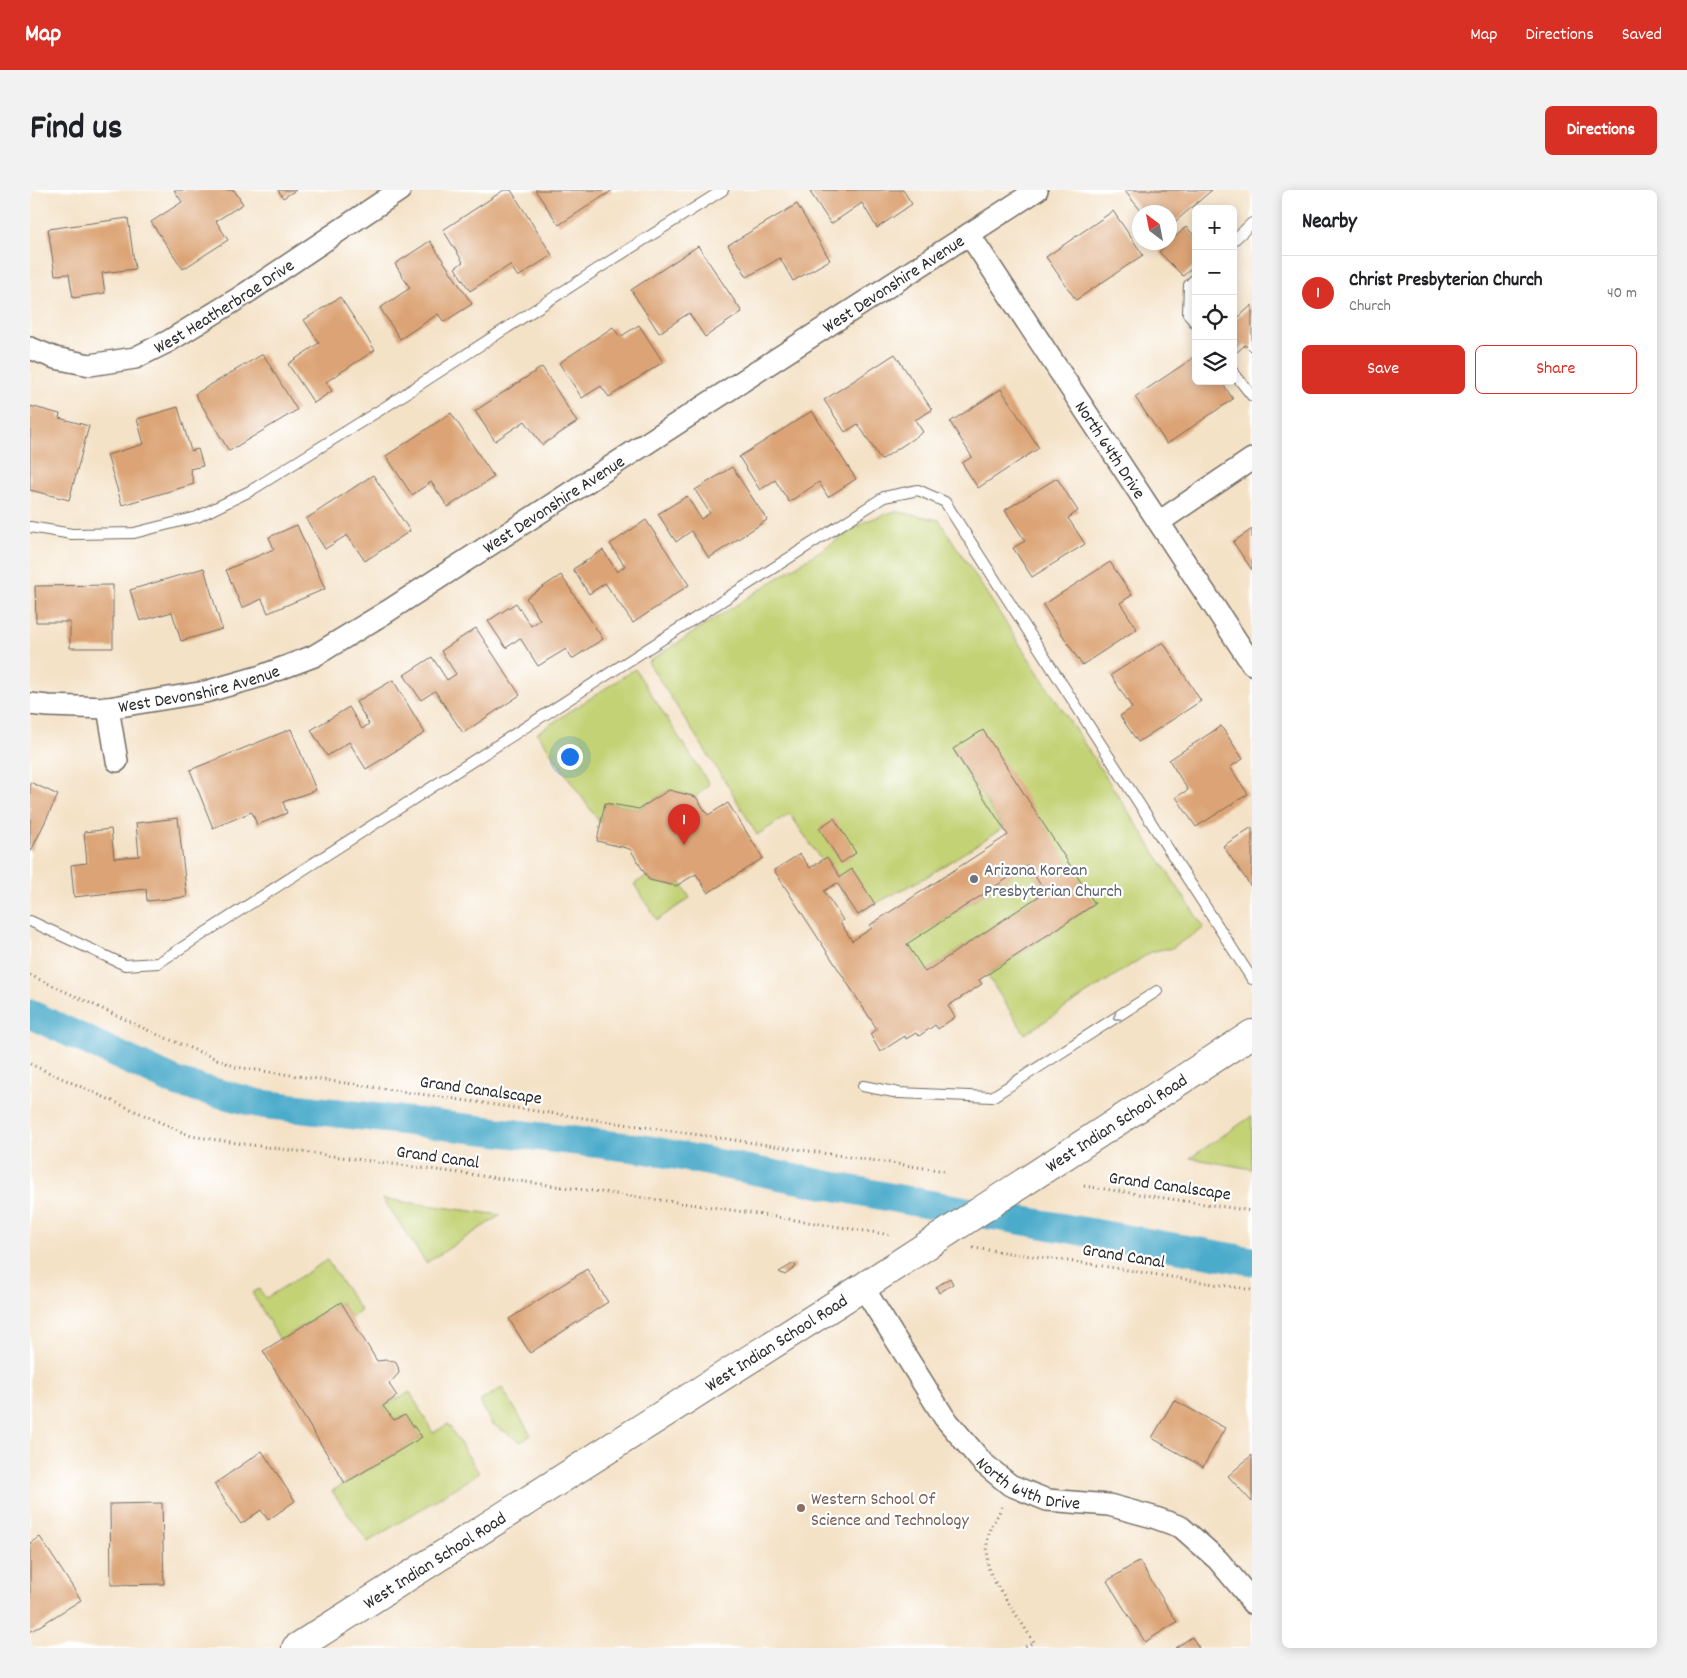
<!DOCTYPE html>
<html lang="en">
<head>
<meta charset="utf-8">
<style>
	body { margin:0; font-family:Dekko,sans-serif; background:#f2f2f2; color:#202124 }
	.controls { position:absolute; right:15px; top:15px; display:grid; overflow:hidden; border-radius:8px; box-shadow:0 2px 12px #0003 }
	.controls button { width:45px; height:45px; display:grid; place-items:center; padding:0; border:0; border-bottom:1px solid #e0e0e0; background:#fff; color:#202124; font:25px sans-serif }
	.compass { position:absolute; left:1102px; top:15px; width:45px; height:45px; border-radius:50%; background:#fff; box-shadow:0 2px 12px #0003; rotate:328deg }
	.you { position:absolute; left:539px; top:566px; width:18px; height:18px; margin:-12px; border:4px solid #fff; border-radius:50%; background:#1a73e8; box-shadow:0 0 0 8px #1a73e833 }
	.badge { display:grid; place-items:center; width:32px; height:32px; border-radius:50%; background:#d93025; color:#fff; font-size:16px; font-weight:700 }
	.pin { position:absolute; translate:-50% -41px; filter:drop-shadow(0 1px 2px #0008) }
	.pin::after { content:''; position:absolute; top:26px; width:18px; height:15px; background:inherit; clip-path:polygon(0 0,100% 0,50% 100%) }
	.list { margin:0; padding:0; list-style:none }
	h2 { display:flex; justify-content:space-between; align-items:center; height:65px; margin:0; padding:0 20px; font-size:21px }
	h2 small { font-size:16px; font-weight:400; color:#757577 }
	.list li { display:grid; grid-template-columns:32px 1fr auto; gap:15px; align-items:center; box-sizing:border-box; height:75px; padding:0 20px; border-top:1px solid #e0e0e0 }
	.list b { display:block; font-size:19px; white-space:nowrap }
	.list p { margin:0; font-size:16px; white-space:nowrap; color:#757577 }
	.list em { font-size:16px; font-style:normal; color:#757577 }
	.actions { display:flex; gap:10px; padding:15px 20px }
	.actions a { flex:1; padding:11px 0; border:1px solid #d93025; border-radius:8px; text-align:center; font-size:18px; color:#d93025 }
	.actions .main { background:#d93025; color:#fff }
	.icon { flex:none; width:28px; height:28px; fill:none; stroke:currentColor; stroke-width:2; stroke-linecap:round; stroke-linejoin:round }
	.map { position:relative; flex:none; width:1222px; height:1458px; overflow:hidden; border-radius:8px }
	header { display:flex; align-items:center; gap:30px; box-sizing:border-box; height:70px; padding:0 25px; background:#d93025; color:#fff }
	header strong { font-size:24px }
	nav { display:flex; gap:28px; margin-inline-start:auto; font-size:18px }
	.intro { display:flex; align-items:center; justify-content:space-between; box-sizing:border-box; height:120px; padding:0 30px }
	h1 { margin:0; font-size:35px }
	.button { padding:12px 22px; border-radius:8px; background:#d93025; color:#fff; font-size:18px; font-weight:700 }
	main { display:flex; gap:30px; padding:0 30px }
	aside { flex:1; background:#fff; border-radius:8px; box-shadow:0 2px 12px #0003 }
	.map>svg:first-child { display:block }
	.green { fill:#c3d274; stroke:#777e50 }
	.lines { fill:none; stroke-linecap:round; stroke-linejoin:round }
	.canal { stroke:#4cabcb; stroke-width:29 }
	.building { fill:#dca476; fill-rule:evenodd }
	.lane-casing { stroke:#716b62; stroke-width:12 }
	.street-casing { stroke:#716b62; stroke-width:24 }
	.secondary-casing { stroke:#716b62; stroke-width:30 }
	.path { stroke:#716b62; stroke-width:3; stroke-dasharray:1 4; stroke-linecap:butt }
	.lane { stroke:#fff; stroke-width:10 }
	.street { stroke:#fff; stroke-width:21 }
	.secondary { stroke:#fff; stroke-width:28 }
	.oneway { stroke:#a0a0a0 }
	.worship-dot { fill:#6b7280; stroke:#fff; stroke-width:2 }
	.education-dot { fill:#8d6e63; stroke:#fff; stroke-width:2 }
	.labels { text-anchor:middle; stroke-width:4.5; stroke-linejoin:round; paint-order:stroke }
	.street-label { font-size:18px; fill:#2b2b2b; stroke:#fff }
	.worship-label { font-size:18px; fill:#5b616d; stroke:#fff; text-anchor:start }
	.education-label { font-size:18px; fill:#785e54; stroke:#fff; text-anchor:start }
</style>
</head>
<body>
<header>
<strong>Map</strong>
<nav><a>Map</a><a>Directions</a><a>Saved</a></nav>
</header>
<div class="intro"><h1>Find us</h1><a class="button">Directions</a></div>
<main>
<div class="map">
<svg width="1222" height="1458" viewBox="0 0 1222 1458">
	<rect width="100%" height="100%" fill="#fff"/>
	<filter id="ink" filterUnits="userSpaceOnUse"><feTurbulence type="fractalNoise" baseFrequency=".02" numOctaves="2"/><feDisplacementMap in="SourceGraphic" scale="10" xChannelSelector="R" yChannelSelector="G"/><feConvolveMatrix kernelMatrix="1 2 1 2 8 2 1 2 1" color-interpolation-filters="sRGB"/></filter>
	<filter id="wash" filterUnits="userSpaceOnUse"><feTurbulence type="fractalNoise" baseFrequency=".0096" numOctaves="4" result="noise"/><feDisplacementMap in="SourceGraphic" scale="20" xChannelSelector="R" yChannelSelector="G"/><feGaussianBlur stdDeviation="1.12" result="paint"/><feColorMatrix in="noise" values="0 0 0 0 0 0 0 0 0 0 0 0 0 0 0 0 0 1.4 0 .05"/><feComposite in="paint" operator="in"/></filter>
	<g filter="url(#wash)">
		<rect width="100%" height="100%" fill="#f4e2c7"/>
		<path class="green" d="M865,321L909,330L1174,738L1140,759H1134L1121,762L995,844L957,785L1065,714L952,541L923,560L973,638L896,687L845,714L828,725L760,624L727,645L700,599L618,472L836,331Z
			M605,479L679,594L666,607L639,600L609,619L576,613L570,633L507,543Z
			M998,675L1015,702L895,782L877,754Z
			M617,686L619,690L646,696L651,693L660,708L627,730L604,694Z
			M1222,926V979L1160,968Z
			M353,1009L471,1025L396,1073Z
			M297,1070L331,1121L321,1128L311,1112L250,1150L222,1103L229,1099L236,1108Z
			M472,1198L501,1245L491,1252L461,1233L450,1211Z
			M380,1202L403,1243L418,1234L449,1283L338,1352L302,1301L392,1247L375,1225L364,1230L353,1216Z"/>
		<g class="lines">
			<path class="canal" d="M0,824L148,893L231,914L614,959L869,1009L1222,1071"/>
		</g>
		<g id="blocks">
			<path class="building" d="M144,0H204L213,14L186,31L198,50L153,79L121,32L152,12Z
				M248,0H266L253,8Z
				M474,0H481L522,65L488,87L480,75L440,101L425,78L433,72L413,40Z
				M505,0H583L529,35Z
				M783,0H873L882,14L847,38L832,13L801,34L780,2Z
				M1094,0H1182L1140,36V22H1112Z
				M767,14L800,70L763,91L750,68L717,87L698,55Z
				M1083,21L1113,65L1046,110L1016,67Z
				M98,28L105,79L72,83L75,103L43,108L39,84L25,85L18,39Z
				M1156,37L1166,47V74L1153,86L1129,62Z
				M400,51L442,114L414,132L408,124L370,149L350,118L380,98L365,74Z
				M668,56L712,122L675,147L659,123L629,143L601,100Z
				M310,107L345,160L296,192L302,201L284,213L258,174L289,153L274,130Z
				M1222,115V162L1215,155L1207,162L1203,158V132Z
				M609,135L633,172L579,207L571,196L552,208L529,173L583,137L590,147Z
				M233,164L267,220L199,261L165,204Z
				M865,164L902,220L885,230L893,242L851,270L828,234L815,242L794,210Z
				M1166,166V191H1191L1203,209L1137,254L1105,207Z
				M512,177L547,232L512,255L495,231L465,251L445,221Z
				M971,199L1009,258L948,298L932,273L942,267L920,232Z
				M0,216L30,224L29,228L59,236L39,310L0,300Z
				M148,217L161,261L168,259L173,276L160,279L164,294L92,315L77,265L114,254L107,229Z
				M782,221L826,289L798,307L789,292L759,312L745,290L730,300L709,267Z
				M421,223L464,287L418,317L401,292L382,305L356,266Z
				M702,277L737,330L679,368L661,341L646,352L628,324L657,306L671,329L680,323L665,300Z
				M343,285L380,341L335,371L317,345L295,359L276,329Z
				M1027,288L1048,321L1038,328L1055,354L1002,387L983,358L995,351L975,320Z
				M616,330L659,395L603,433L575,393L559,404L543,379L573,360L587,382L595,376L580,354Z
				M267,335L295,399L238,423L232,409L212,418L196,380L244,359L239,347Z
				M1222,339V380L1203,352Z
				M1080,372L1102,405L1090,413L1107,439L1052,475L1013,415Z
				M174,378L192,439L151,451L142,422L110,431L100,400Z
				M531,385L573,449L542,469L536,459L508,476L490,448L476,458L458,431L486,413L501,436L510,430L496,408Z
				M83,395V458H40V432H6L5,396Z
				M446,438L490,505L433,543L405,501L391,510L374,485L402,467L417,490L426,484L411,461Z
				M1133,452L1171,511L1108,552L1090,526L1102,518L1081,485Z
				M363,490L395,543L336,579L319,552L297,566L281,540L319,517L332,539L339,534L326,512Z
				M1191,536L1213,569L1200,577L1218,604L1166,637L1146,607L1158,600L1139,570Z
				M261,539L286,600L253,612L257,623L227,635L222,622L183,638L160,580Z
				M953,540L1065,714L949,790L952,794L918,816L925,827L908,839L905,835L889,846L886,843L876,849L875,846L850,862L840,844L847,839L744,680L770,664L780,678L797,667L810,687L822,679L845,714L828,725L807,693L794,701L813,730L810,732L822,751L842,738L840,735L978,645L923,559ZM998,675L1015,702L895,782L877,754Z
				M0,592L28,605L0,663Z
				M639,600L666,607L678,625L698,613L733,668L678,703L666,684L646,696L619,690L600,659L567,651L575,613L609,619Z
				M148,628L157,707L117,711L116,699L44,707L41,675L57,673L54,642L81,639L84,668L109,666L106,633Z
				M804,628L826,663L811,673L789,638Z
				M1222,637V698L1193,656Z
				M764,1073L766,1077L755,1085L749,1082Z
				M557,1079L578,1112L500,1163L479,1129Z
				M920,1088L923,1094L909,1103L906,1097Z
				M311,1112L347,1171L356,1170L365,1171L368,1177L369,1183L359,1194L367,1206L353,1216L364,1230L375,1225L392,1247L315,1293L233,1161Z
				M1144,1210L1195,1238L1173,1277L1122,1248Z
				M232,1261L265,1311L238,1330L231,1320L211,1334L184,1294Z
				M1222,1265V1312L1198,1286Z
				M132,1313L134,1394L81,1395L80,1314Z
				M10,1347L51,1410L0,1442V1353Z
				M1109,1371L1147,1432L1115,1452L1077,1391Z
				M1162,1447L1169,1458H1145Z"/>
		</g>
	</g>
	<g filter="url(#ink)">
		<use href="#blocks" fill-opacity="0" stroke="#716b62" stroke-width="1"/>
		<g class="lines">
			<g class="lane-casing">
				<path id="lane" d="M1203,51L1222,33
					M1166,88L1159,95L1158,124L1166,134
					M1203,182L1222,206
					M0,337L42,344L104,343L167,327L220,301L355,217L566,80L693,0
					M0,731L95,775L128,773L854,307L888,300L915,312L1222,789
					M833,896L869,903L962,907L1127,801"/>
			</g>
			<g class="street-casing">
				<g id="street">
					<path id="s1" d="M939,44L1222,474"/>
					<path id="s2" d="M0,158L25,168L60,175L105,168L139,151L209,108L370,0"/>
					<path d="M1129,332L1222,269"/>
					<path id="s3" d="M0,514L18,516L78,518L175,502L231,486L284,466L358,421L1007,0"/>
					<path d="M78,518L87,571"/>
					<path id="s4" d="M833,1097L914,1227L953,1273L980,1295L1017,1310L1079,1315L1123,1327L1151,1337L1188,1370L1214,1401L1222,1413"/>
				</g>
			</g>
			<g class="secondary-casing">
				<g id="secondary">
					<path id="s5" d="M266,1458L833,1097L1222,844"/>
				</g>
			</g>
			<path class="path" d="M0,785L126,844L206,877L915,981
				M0,874L161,946L214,954L682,1017L861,1045
				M1054,996L1222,1021
				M943,1058L1060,1074L1222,1100
				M972,1317L960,1339L957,1353L958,1377L963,1389L1004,1452L993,1458"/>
			<use href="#lane" class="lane"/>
			<use href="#street" class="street"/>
			<use href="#secondary" class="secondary"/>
		</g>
		<defs><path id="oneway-chevron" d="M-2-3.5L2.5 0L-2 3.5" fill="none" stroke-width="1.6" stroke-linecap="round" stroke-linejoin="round" transform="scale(1.25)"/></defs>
		<use class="oneway" href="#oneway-chevron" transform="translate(1086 827) rotate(147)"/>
	</g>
	<circle class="worship-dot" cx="944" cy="689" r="5"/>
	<circle class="education-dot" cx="771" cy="1318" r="5"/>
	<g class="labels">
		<g class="street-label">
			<text dy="6" stroke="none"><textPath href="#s3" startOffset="980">West Devonshire Avenue</textPath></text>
			<text dy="6" stroke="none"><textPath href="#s2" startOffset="211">West Heatherbrae Drive</textPath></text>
			<text dy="6" stroke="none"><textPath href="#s1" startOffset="258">North 64th Drive</textPath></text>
			<text dy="6" stroke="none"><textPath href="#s3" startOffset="575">West Devonshire Avenue</textPath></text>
			<text dy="6" stroke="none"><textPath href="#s3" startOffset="171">West Devonshire Avenue</textPath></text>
			<text transform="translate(451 899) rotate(8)" y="6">Grand Canalscape</text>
			<text dy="6" stroke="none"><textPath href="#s5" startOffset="974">West Indian School Road</textPath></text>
			<text transform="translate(408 966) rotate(8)" y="6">Grand Canal</text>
			<text transform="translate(1140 995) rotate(8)" y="6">Grand Canalscape</text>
			<text transform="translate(1094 1065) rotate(9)" y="6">Grand Canal</text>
			<text dy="6" stroke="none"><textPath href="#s5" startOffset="569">West Indian School Road</textPath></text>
			<text dy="6" stroke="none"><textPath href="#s4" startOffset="265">North 64th Drive</textPath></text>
			<text dy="6" stroke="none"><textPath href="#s5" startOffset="164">West Indian School Road</textPath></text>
		</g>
		<g class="worship-label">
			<text x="954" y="685">Arizona Korean<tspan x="954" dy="21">Presbyterian Church</tspan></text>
		</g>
		<g class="education-label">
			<text x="781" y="1314">Western School Of<tspan x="781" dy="21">Science and Technology</tspan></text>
		</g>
	</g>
</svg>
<div class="controls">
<button>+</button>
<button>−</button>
<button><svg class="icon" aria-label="locate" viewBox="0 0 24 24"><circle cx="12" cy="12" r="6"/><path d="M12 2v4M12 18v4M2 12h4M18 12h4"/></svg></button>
<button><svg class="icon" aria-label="layers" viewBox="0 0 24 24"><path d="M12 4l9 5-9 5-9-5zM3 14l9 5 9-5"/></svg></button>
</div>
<svg class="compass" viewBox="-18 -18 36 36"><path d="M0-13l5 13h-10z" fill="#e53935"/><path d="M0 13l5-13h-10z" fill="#757577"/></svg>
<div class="you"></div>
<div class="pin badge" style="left:654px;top:655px">1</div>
</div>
<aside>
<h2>Nearby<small></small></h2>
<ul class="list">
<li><span class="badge">1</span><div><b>Christ Presbyterian Church</b><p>Church</p></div><em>40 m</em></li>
</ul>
<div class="actions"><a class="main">Save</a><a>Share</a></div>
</aside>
</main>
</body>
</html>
